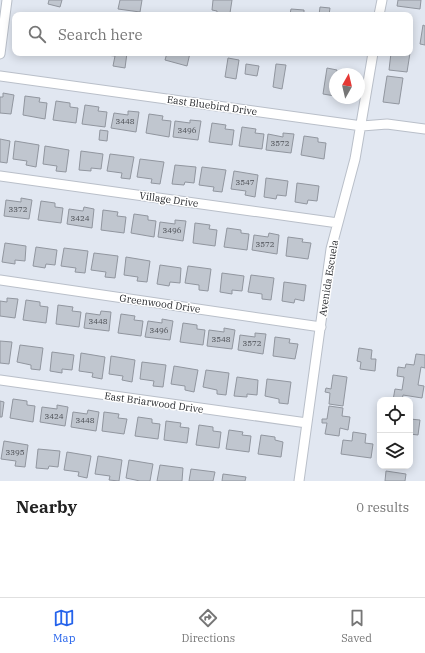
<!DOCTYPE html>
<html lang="en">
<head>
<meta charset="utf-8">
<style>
	body { margin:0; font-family:"IBM Plex Serif",serif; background:#f2f2f2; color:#222 }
	.controls { position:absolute; right:12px; bottom:12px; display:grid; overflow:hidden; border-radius:8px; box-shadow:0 2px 10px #0003 }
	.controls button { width:36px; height:36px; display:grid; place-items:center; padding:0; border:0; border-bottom:1px solid #e0e0e0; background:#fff; color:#222; font:20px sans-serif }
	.compass { position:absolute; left:329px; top:68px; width:36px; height:36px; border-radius:50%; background:#fff; box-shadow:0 2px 10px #0003; rotate:8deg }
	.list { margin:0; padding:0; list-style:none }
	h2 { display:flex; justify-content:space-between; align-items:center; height:52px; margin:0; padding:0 16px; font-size:17px }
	h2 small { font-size:13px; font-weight:400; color:#767676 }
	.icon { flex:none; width:22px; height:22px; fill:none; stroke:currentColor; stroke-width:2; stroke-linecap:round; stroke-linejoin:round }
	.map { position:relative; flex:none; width:425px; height:481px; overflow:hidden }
	.search { position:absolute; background:#fff; box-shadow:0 2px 10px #0003; left:12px; right:12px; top:12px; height:44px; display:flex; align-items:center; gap:10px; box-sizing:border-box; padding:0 14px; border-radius:8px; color:#767676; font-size:15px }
	.sheet { height:116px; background:#fff }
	nav { display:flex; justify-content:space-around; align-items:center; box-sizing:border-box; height:56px; border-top:1px solid #e0e0e0; background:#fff; font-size:11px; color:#767676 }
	nav a { display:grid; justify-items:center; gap:2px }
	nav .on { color:#2563eb }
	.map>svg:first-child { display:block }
	.building { fill:#c0c6cf; stroke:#91969f }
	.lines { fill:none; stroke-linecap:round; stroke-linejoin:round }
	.minor-casing { stroke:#b9bfc9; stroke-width:11 }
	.minor { stroke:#fff; stroke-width:9 }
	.labels { text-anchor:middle; stroke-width:3; stroke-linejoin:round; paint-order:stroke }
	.number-label { font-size:8px; fill:#4d5056 }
	.street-label { font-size:10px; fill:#27292d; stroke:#fff }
</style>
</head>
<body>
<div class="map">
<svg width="425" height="481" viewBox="0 0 425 481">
	<rect width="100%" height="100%" fill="#e1e7f1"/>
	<path class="building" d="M49,0H62L60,7L48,4Z
		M120,0H142L140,12L118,9Z
		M213,0H232L230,13L236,14V15H217V11L212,10Z
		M398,0H421L420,9L397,6Z
		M320,7L330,8L329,15H319Z
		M291,9L304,10V15H282L283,13L290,14Z
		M423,25L425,26V45L420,44Z
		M106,53H127L125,68L113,66L115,56L106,55Z
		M167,53H190L187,66L165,60Z
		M391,53H410L407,72L389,70Z
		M228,58L239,60L236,79L225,77Z
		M246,64L259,66L257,76L245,74Z
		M276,64L286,65L282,89L273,87Z
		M327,68L337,70L336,74H335V96L323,94Z
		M387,76L403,78L399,104L383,102Z
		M3,93L14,95L11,114L0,113V97H3Z
		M25,96L40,98L39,102L47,103L45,119L23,115Z
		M56,101L70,103V107L78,108L76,123L53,120Z
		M85,105L99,107L98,111L107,112L105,127L82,124Z
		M128,111L139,112L136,132L111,128L114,113L128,115Z
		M149,114L163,116L162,120L171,121L169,137L146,133Z
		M190,120L201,121L198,140L173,137L175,121L190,123Z
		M212,123L226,125L225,129L234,130L232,145L209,142Z
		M242,127L256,129L255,133L264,134L262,149L239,146Z
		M100,130L108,131L107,141L99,140Z
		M283,133L294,134L291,153L266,150L268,134L283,137Z
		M304,136L318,138V142L326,143L324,159L301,155Z
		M0,139L10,141L7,163L0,162Z
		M15,141L39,145L36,167L26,165L27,161L13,159Z
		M45,146L69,150L66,172L56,171L57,166L43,164Z
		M81,151L103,154L101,169L91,168V171L79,170Z
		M110,154L134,157L130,179L121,178L122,173L107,171Z
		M140,159L164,162L160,184L151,183L152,179L137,177Z
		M175,165L196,167L194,183L185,182L184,185L172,184Z
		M202,167L226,170L222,192L213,191L214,187L199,185Z
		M234,171L258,175L255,197L245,195L246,191L231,189Z
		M266,178L288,181L286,196L277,195L276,199L264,197Z
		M297,183L319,186L317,201L308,200L307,204L295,202Z
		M21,198L32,200L29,219L4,216L6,200L21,202Z
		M41,201L55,203V207L63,208L61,223L38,220Z
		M84,207L94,209L92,228L67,224L69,209L83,211Z
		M103,210L118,212L117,216L126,217L124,233L101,230Z
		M134,214L148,216V220L156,221L154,237L131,233Z
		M175,220L186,221L183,241L158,237L160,222L175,224Z
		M195,223L210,225L209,229L217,230L215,246L193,243Z
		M227,228L241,230V233L249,234L247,250L224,247Z
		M269,233L279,235L277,254L252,250L254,235L268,237Z
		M288,237L303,239L302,242L311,243L308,259L286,256Z
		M5,243L26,246L25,261L15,260V264L2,262Z
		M36,247L57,250L55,265L46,264L45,268L33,266Z
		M64,248L88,251L85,273L75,272L76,268L61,266Z
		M94,253L118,256L115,278L105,277L106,272L91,270Z
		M126,257L150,261L147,282L137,281L138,277L124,275Z
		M160,265L181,268L180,283L170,282L169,286L157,284Z
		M188,266L211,269L208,291L199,290V285L185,283Z
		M222,273L244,276L242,291L232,290V294L220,292Z
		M251,275L274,278L271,300L262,299V294L248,292Z
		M284,282L306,285L304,301L295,299L294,303L282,301Z
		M7,298L18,299L15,318L0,316V301L7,302Z
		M26,300L40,302V306L48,307L46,323L23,320Z
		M58,305L73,307L72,311L81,312L79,327L56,324Z
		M101,311L111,312L109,331L84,328L86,313L100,315Z
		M121,314L135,316L134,320L143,321L141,336L118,333Z
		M162,319L173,321L170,340L145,337L148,321L162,323Z
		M183,323L197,325V329L205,330L203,345L180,342Z
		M224,328L235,330L232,349L207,346L209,330L224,332Z
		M255,333L266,334L263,354L238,350L240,335L255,337Z
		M275,337L290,339L289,343L298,344L295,359L273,356Z
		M0,341L12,342L9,364L0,363Z
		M20,345L43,348L40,370L31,369V365L17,362Z
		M359,348L372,350L371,359H376L375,371L360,369L361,362L357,361Z
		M52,352L74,355L72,370L62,369V373L50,371Z
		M81,353L105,357L102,379L92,377L93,373L79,371Z
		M416,354L425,355V368L421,367L418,385L424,386L422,398L403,395L402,400H393L395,389L402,390L404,377L397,376L398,367L405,368L406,364L414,365Z
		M111,356L135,360L132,382L122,380L123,376L109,374Z
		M142,362L166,365L163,387L153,386L154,381L140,379Z
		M174,366L198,370L194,392L185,390V386L171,384Z
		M206,370L229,373L226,395L217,394V390L203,387Z
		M333,375L347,377L343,406L329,404L330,393L325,392L326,388L331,389Z
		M237,377L258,380L257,395L247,394V397L234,396Z
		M267,379L291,382L288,404L279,403V399L265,396Z
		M13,399L27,401V405L35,406L33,422L10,418Z
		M0,401L4,402L2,417H0Z
		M57,405L68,407L65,426L40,422L42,407L57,409Z
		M329,406L343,408L342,416L350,417L348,430L340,428L339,436L325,434L327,423H322V419H327Z
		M88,410L99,412L96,431L71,427L73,412L87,414Z
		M104,412L119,414L118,418L127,419L124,434L102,431Z
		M138,417L152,419V423L160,424L158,439L135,436Z
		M410,419L420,420L418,435L410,434V436Z
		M166,421L181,423L180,427L189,428L187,443L164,440Z
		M199,425L213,427V431L221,432L219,448L196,445Z
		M229,430L243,432L242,435L251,436L249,452L226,449Z
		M353,432L366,434L365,443L373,444L371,458L341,454L343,440L352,441Z
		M261,435L275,437V440L283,442L281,457L258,454Z
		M4,441L28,445L25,467L15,466L16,461L1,459Z
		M38,449L60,451L58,467L49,466L48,469L36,468Z
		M67,452L91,456L87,478L78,476L79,472L64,470Z
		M98,456L122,460L119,481L109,480L110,476L95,474Z
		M129,460L153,464L150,481H140L126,478Z
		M160,465L183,468L182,481H157Z
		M191,469L215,472L213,481H189Z
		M386,471L406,474L405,481H385Z
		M223,474L246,477L245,481H222Z"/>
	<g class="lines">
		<g class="minor-casing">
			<path id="minor" d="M379,15L382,0
				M0,54L7,0
				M0,76L362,126L387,124L425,129
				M0,176L338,223
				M0,280L321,327
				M0,380L307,423
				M299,481L331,249L355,159L373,53"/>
		</g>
		<use href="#minor" class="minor"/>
	</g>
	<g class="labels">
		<g class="number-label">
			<text x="125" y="124">3448</text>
			<text x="187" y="133">3496</text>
			<text x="280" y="146">3572</text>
			<text x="245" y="185">3547</text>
			<text x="18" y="212">3372</text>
			<text x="80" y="221">3424</text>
			<text x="172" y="233">3496</text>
			<text x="265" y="247">3572</text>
			<text x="98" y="324">3448</text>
			<text x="159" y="333">3496</text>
			<text x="221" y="342">3548</text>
			<text x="252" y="346">3572</text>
			<text x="54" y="419">3424</text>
			<text x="85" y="423">3448</text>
			<text x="15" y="455">3395</text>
		</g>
		<g class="street-label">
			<text transform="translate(212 105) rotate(8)" y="4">East Bluebird Drive</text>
			<text transform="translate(169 199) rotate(8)" y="4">Village Drive</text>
			<text transform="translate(328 278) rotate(-81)" y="4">Avenida Escuela</text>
			<text transform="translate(160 303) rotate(8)" y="4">Greenwood Drive</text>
			<text transform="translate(154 402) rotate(8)" y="4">East Briarwood Drive</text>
		</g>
	</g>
</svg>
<div class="controls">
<button><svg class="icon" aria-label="locate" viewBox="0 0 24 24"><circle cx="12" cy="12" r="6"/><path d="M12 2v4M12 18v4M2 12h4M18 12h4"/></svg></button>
<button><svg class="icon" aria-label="layers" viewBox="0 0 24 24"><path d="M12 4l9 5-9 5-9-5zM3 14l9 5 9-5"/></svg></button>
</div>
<svg class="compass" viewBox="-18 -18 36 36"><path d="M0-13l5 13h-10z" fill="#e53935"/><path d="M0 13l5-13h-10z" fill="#767676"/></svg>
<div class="search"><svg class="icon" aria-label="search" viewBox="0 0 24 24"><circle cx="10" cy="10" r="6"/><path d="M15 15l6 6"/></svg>Search here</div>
</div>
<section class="sheet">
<h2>Nearby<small>0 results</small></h2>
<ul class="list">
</ul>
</section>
<nav>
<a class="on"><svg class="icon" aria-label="map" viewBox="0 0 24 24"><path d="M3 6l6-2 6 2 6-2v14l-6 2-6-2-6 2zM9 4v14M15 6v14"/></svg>Map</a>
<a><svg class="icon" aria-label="directions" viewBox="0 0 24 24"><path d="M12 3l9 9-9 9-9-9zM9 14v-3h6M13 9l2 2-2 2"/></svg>Directions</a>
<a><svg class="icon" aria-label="saved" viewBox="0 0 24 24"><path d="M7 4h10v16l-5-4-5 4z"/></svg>Saved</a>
</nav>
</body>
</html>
